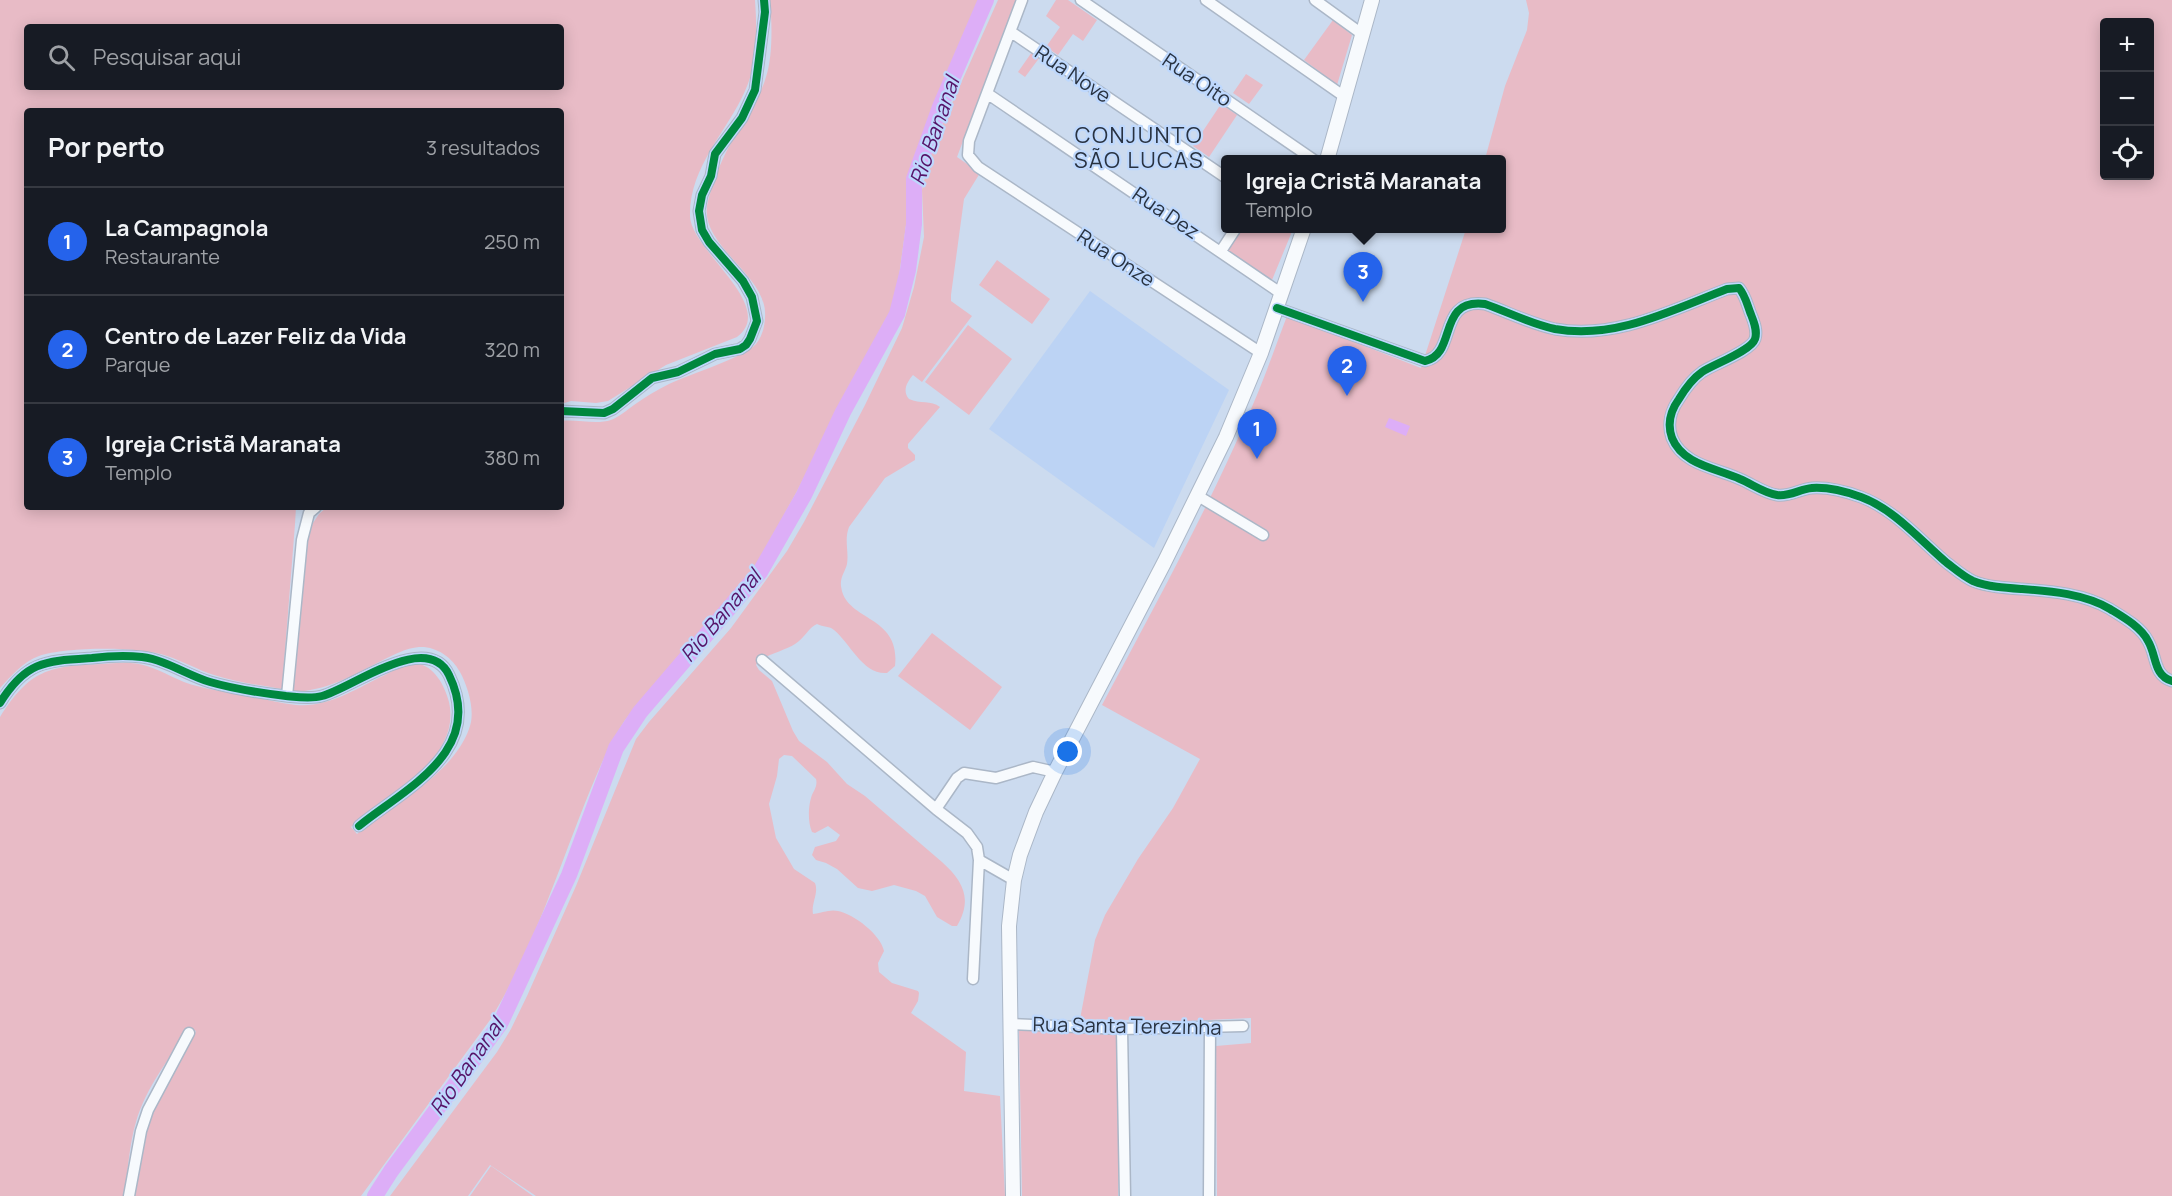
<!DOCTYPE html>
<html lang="pt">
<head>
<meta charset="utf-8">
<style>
	body { margin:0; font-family:Manrope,sans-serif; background:#242831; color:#f1f3f6 }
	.controls { position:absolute; right:18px; top:18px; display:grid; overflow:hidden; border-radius:6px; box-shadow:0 3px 15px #0003 }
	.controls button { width:54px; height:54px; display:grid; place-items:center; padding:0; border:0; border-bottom:2px solid #363941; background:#171b24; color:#f1f3f6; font:30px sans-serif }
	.you { position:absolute; left:1068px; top:752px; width:21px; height:21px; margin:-15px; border:4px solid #fff; border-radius:50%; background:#1a73e8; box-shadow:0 0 0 9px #1a73e833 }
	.badge { display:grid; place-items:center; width:39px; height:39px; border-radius:50%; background:#2563eb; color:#fff; font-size:20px; font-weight:700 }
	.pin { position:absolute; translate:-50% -50px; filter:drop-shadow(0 2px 3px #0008) }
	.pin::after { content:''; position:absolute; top:32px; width:21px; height:18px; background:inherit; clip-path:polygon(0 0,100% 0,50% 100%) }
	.popup { position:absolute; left:1221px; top:155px; width:285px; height:78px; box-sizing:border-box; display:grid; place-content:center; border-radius:6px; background:#171b24; filter:drop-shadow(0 2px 4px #0005); font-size:20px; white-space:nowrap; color:#9ea1a6 }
	.popup b { font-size:22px; color:#f1f3f6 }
	.popup::after { content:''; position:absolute; left:50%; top:100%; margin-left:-12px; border:12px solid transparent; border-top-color:#171b24 }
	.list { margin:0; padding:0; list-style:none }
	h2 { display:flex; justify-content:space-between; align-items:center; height:78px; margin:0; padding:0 24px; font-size:26px }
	h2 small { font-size:20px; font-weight:400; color:#9ea1a6 }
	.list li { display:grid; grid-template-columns:39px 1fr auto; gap:18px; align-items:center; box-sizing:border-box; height:108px; padding:0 24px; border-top:2px solid #363941 }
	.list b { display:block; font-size:22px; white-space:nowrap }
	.list p { margin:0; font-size:20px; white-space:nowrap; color:#9ea1a6 }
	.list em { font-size:20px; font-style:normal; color:#9ea1a6 }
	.icon { flex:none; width:33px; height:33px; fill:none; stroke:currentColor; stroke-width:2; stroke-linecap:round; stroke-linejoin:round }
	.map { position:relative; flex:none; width:2172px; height:1196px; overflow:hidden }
	.search { position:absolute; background:#171b24; box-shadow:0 3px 15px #0003; left:24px; top:24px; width:540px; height:66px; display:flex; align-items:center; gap:15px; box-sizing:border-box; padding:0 21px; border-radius:6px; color:#9ea1a6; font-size:22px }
	.panel { position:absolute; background:#171b24; box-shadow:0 3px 15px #0003; left:24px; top:108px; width:540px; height:402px; border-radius:6px }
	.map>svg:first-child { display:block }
	.built { fill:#bcd3f4 }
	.green { fill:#e8bbc6; fill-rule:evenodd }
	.water { fill:#ddaef7 }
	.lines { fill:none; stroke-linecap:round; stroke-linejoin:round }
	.river { stroke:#ddaef7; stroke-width:16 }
	.minor-casing { stroke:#abb7c7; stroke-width:13 }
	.secondary-casing { stroke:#abb7c7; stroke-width:16 }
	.minor { stroke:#f7fafd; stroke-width:10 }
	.secondary { stroke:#f7fafd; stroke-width:14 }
	.cycleway-casing { stroke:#bed8fd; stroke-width:11 }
	.cycleway { stroke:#00873e; stroke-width:8 }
	.labels { text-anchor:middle; stroke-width:4.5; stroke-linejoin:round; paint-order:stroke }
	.street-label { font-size:20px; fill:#283241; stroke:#bed8fd }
	.water-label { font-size:21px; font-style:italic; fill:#561368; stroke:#bed8fd }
	.quarter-label { font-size:22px; letter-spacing:1.5px; fill:#283241; stroke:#bed8fd }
</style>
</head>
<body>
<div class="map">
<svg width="2172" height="1196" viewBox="0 0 2172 1196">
	<rect width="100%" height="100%" fill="#ccdbef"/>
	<path class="built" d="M1090,291L1229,390L1154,548L989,429Z"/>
	<path class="green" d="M0,0H755C757,30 758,63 745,91C727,132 689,167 690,216C691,251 778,306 737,337L666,365L608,401L596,403L571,401L561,404V111H27V507H296L295,524L282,689C259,685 236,682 214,675C198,670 183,661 167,656C140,646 66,647 39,656C23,662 11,676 0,688ZM27,27H561V87H27Z
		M770,0H981L937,98L909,172L906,225L900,269L894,304L880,337L852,384L796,493L757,564L646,694L625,720L612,741C568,832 544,933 490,1020L361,1196H135L144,1141L155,1106L196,1031L189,1028C170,1058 146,1087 136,1122C129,1145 128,1172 124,1196H0V717C30,670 48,666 102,664C117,663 132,661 147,666C164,671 179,682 197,686C210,690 224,691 238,694C257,697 276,703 296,705C328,708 357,688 385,675C394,670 404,665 415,664C433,663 445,686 449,702C462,759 386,796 351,827L357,834C393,805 453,774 469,729C476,712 468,687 460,672C452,657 436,646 419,647C406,648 393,655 381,661C352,676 326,691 292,692L308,538L313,523L319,514L327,507H561V421C577,419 596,425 611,420C619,417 627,410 634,405C645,397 657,390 669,384C688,375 745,357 756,344C764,335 767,317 764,305C755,268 697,241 708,201C713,183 720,162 730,145C742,124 759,101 766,77C773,56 772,22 770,0Z
		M998,0H1016L957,157L980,173L964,199L951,295V301L972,316L922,382L913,375C907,382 902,391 909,399C920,404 931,400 940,407L908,444V448L915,455V460L885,478L849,527C844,540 849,551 847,564C845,572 840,577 841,586C845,622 901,614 895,666L887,673C863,675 850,643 834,630C830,626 823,627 817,624C808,628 804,639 795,644C785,651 762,655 756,665L759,670L772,681L793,731L799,741L827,762L847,784L865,796L942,862C963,881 973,899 957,926H952L937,917L925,896L916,891L894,885L872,891L858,888L837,869L826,863L816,860L812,855L815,847L836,841L840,835L828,826L815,833L812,832C808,823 808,808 811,798C813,791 818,787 816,779L792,756L784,755L779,759L777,776L769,804L776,838L794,869L815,883C819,893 811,903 813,914C821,913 830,909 838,911C854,914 881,935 884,951L878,963L879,972L892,983L918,991L919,993L918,1001L911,1013L966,1052L964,1091L1000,1096L1005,1196H536L490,1165L468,1196H390L497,1052L511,1029L527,996L576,886L636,739L649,722L731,628L787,551L804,522L865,405L902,328L914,287L924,237L922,190L928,164L937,137Z
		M1056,0H1068L1097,20L1083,41L1073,34L1058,55L1046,47L1060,27L1046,16Z
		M1526,0H2172V1196H1217L1216,1046L1251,1043V1018L1186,1021L1080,1019L1095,940L1105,915L1138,859L1173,808L1200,759L1102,705C1151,613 1201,522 1243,427C1260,391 1273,353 1287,316L1421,368L1466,229L1501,228V160L1485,159L1505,86L1527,30L1529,13ZM2104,22H2150V176H2104Z
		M1333,20L1352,35L1337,85L1304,60Z
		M1032,52L1040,57L1025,77L1018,72Z
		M1246,74L1263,85L1249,104L1233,93Z
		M1221,104L1237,115L1209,157L1193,146Z
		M1292,228L1291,234L1272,280L1226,249L1239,229Z
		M997,260L1050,299L1032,324L979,285Z
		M968,325L1012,359L969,415L925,382Z
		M932,633L1002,687L970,730L898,676Z
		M1019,1028L1116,1032L1120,1135L1118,1196H1022Z
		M491,1166L533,1196H470Z"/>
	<path class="water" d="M1389,418L1410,426L1406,436L1385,427Z"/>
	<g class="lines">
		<path class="river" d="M375,1196L391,1171L500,1024L569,875L616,748L640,712L760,572L804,495L843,412L897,314L908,270L914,224V179L940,107L986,0"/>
		<g class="minor-casing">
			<path id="minor" d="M1022,0L969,141L968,155L978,167L1261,353
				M1081,0L1314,160
				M1206,0L1345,97
				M1315,0L1362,34
				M1011,32L1225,177
				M988,94L1282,294
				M1221,251L1236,228
				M1277,308L1425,361C1458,354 1436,298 1485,304C1508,312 1531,324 1555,329C1615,340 1672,310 1727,289L1739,288C1745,295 1747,304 1750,312C1753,320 1758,330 1755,339C1751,351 1714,364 1702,372C1692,379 1685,389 1679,399C1671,410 1667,424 1672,438C1683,465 1716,468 1740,479C1752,484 1764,493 1777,495C1789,497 1800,489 1812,488C1827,487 1847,492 1861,497C1894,509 1921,541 1947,563C1955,569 1964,577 1973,581C1988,587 2006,588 2022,589C2051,591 2085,594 2110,609C2123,617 2141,627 2148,641C2157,656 2153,675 2172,681
				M561,411L604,413L613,409L652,378L678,372L715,354L740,349L746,345L750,339L757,321L752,297L743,281L709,242L702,230L699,211L702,195L711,176L715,154L742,118L755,90L765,12L764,0
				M1198,496L1263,535
				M762,660L936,809L967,833L977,847L979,860L973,979
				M287,696L302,540L309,513L316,507
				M0,703C26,661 45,661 92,658C108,656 125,655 142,657C166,660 187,675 210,682C234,689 261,693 286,696C297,697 311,699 322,696C352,688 427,630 449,675C486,751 406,788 359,826
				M936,809L957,778L964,773L996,778L1033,767L1055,772
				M979,860L1014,880
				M1011,1024L1122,1029L1243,1026
				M1122,1029L1125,1196
				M129,1196L141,1131L148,1110L189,1033
				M1209,1196L1210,1028"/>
		</g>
		<g class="secondary-casing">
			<path id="secondary" d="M1327,160L1372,0
				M1013,1196L1009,926L1014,880L1020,855L1036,812L1055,772L1164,563L1226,437L1261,353L1304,228"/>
		</g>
		<use href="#minor" class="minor"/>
		<use href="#secondary" class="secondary"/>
		<g class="cycleway-casing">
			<path id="cycleway" d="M1277,308L1425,361C1458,354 1436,298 1485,304C1508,312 1531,324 1555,329C1615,340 1672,310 1727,289L1739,288C1745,295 1747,304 1750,312C1753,320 1758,330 1755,339C1751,351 1714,364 1702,372C1692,379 1685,389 1679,399C1671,410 1667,424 1672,438C1683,465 1716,468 1740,479C1752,484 1764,493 1777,495C1789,497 1800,489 1812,488C1827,487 1847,492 1861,497C1894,509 1921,541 1947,563C1955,569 1964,577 1973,581C1988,587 2006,588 2022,589C2051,591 2085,594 2110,609C2123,617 2141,627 2148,641C2157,656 2153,675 2172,681
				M561,411L604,413L613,409L652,378L678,372L715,354L740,349L746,345L750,339L757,321L752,297L743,281L709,242L702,230L699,211L702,195L711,176L715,154L742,118L755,90L765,12L764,0
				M0,703C26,661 45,661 92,658C108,656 125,655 142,657C166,660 187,675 210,682C234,689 261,693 286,696C297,697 311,699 322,696C352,688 427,630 449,675C486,751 406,788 359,826"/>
		</g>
		<use href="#cycleway" class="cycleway"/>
	</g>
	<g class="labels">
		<g class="street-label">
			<text transform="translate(1073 74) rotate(34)" y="7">Rua Nove</text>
			<text transform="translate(1197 80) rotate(34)" y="7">Rua Oito</text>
			<text transform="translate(1166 213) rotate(34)" y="7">Rua Dez</text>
			<text transform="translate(1116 258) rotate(33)" y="7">Rua Onze</text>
			<text transform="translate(1127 1026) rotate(1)" y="7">Rua Santa Terezinha</text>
		</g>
		<g class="water-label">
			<text transform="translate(935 131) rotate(-71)" y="7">Rio Bananal</text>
			<text transform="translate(721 616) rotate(-50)" y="7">Rio Bananal</text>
			<text transform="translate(467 1067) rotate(-55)" y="7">Rio Bananal</text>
		</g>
		<g class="quarter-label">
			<text x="1139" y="143">CONJUNTO<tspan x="1139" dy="25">SÃO LUCAS</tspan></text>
		</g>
	</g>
</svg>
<div class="controls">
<button>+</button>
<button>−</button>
<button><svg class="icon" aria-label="locate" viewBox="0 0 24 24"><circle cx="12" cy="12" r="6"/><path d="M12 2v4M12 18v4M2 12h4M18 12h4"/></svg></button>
</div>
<div class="you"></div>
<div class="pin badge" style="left:1257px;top:459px">1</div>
<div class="pin badge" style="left:1347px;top:396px">2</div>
<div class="pin badge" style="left:1363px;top:302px">3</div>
<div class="popup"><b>Igreja Cristã Maranata</b>Templo</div>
<div class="search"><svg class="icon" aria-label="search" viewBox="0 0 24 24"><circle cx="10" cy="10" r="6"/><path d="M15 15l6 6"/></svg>Pesquisar aqui</div>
<section class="panel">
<h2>Por perto<small>3 resultados</small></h2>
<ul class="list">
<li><span class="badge">1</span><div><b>La Campagnola</b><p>Restaurante</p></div><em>250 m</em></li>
<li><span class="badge">2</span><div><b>Centro de Lazer Feliz da Vida</b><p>Parque</p></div><em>320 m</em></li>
<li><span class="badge">3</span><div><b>Igreja Cristã Maranata</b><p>Templo</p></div><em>380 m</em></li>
</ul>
</section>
</div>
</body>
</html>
